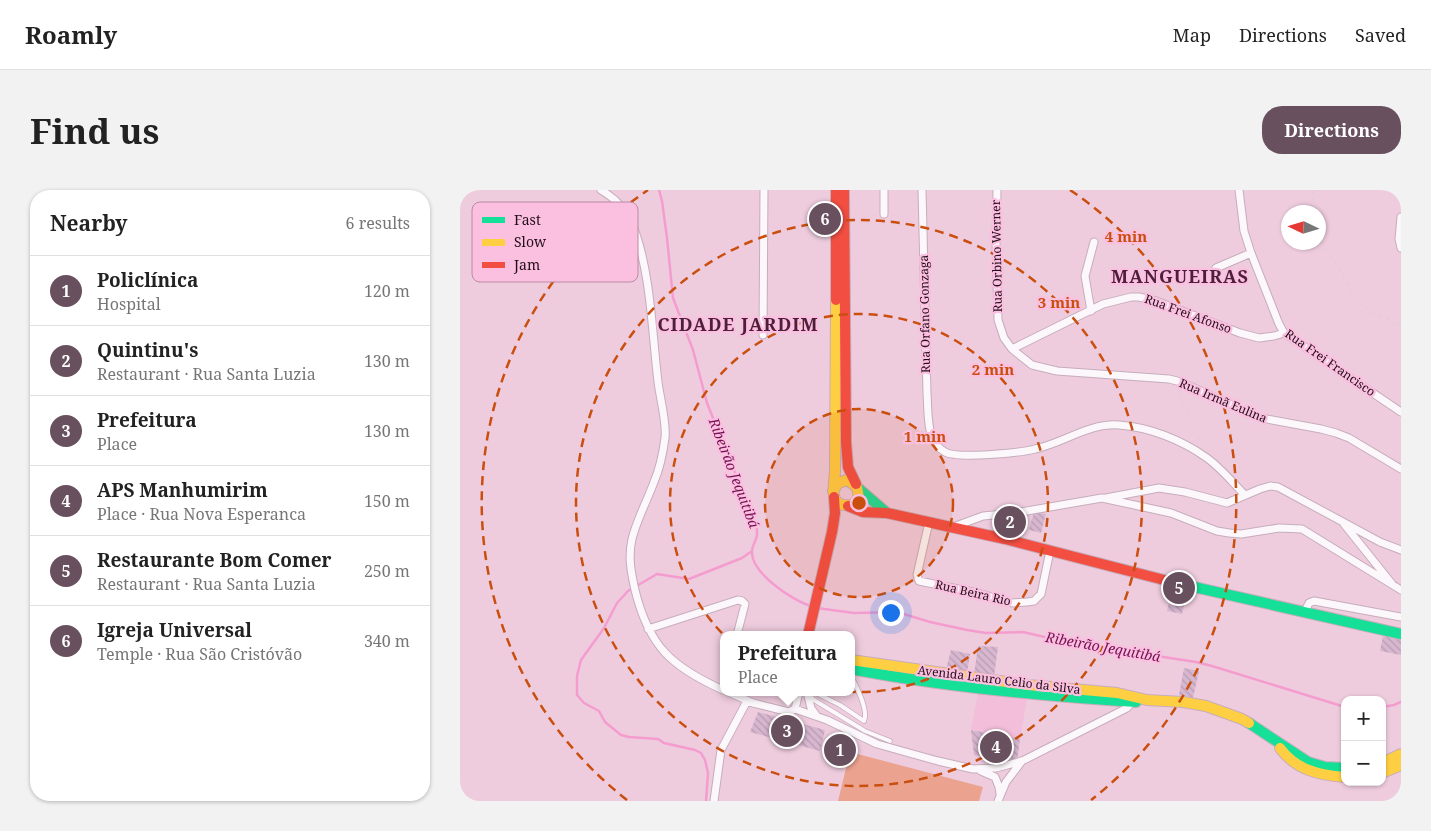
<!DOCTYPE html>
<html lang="en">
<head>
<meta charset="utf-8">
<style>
	body { margin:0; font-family:"Noto Serif",serif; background:#f2f2f2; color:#222 }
	.controls { position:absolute; right:15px; bottom:15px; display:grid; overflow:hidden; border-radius:10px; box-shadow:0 1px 4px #0004 }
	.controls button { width:45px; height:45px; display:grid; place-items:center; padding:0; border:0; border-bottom:1px solid #e0e0e0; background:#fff; color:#222; font:25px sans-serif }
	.compass { position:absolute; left:821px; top:15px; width:45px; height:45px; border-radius:50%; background:#fff; box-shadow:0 1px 4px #0004; rotate:274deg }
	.you { position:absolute; left:430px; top:422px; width:18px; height:18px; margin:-12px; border:4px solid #fff; border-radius:50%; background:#1a73e8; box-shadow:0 0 0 8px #1a73e833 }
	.badge { display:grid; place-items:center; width:32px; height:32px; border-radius:50%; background:#69505e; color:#fff; font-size:16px; font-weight:700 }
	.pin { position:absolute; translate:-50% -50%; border:2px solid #fff; box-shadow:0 1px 5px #0006 }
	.popup { position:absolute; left:260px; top:441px; width:135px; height:65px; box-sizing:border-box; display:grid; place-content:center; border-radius:10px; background:#fff; filter:drop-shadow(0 1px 4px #0005); font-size:16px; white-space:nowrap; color:#767676 }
	.popup b { font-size:19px; color:#222 }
	.popup::after { content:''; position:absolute; left:50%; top:100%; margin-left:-10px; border:10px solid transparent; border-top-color:#fff }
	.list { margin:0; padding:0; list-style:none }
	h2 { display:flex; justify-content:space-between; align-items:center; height:65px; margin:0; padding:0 20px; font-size:21px }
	h2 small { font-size:16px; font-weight:400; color:#767676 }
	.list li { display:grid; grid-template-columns:32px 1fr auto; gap:15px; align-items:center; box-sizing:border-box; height:70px; padding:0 20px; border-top:1px solid #e0e0e0 }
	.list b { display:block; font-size:19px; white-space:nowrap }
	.list p { margin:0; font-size:16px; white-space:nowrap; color:#767676 }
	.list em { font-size:16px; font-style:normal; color:#767676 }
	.map { position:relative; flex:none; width:941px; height:611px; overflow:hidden; border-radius:20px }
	header { display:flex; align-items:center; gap:30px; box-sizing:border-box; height:70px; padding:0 25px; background:#fff; border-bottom:1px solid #e0e0e0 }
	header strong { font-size:24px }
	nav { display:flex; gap:28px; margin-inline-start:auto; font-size:18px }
	.intro { display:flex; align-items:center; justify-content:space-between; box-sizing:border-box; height:120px; padding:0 30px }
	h1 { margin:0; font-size:35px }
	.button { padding:12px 22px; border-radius:20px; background:#69505e; color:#fff; font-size:18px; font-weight:700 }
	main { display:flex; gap:30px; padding:0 30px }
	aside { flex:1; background:#fff; border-radius:20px; box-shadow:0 1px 4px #0004 }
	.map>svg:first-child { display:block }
	.built { fill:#f2beda }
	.grass { fill:#eba390 }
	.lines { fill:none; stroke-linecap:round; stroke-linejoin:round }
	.stream { stroke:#f59ccf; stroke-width:2.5 }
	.building { fill:url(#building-back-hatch) }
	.lane-casing { stroke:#c6adbb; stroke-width:5.5 }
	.street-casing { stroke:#c6adbb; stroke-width:9 }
	.fast-casing { stroke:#c6adbb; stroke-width:12 }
	.slow-casing { stroke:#c6adbb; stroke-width:12 }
	.jam-casing { stroke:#c6adbb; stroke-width:12 }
	.path { stroke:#dacfd5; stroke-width:1; stroke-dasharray:4 4; stroke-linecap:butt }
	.lane { stroke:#fcf7fa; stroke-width:4 }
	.street { stroke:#fcf7fa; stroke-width:7 }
	.fast { stroke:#16e098; stroke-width:10 }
	.slow { stroke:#ffcf43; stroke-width:10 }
	.jam { stroke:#f24e42; stroke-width:10 }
	.ring { fill:none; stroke:#ca4e0e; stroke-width:2.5; stroke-dasharray:9 6 }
	.labels { text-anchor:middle; stroke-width:4.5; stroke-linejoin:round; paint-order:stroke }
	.street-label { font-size:12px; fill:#220e19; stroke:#fbbfdf }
	.water-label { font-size:14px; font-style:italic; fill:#751054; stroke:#fbbfdf }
	.district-label { font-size:18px; font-weight:bold; letter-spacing:1px; fill:#4d1f3b; stroke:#fbbfdf }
	.key { fill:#fbbfdf; stroke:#ba8aa4; stroke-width:1 }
	.key-label { font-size:14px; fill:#220e19 }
	.centre { fill:#ca4e0e; stroke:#fbbfdf; stroke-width:2.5 }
	.ring-label { font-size:15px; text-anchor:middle; font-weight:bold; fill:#ca4e0e; stroke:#fbbfdf; stroke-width:4.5; stroke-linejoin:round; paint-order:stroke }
</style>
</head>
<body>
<header>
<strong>Roamly</strong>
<nav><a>Map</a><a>Directions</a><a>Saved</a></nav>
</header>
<div class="intro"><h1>Find us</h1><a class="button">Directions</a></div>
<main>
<aside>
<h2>Nearby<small>6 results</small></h2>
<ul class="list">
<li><span class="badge">1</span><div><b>Policlínica</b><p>Hospital</p></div><em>120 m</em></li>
<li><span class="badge">2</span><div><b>Quintinu's</b><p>Restaurant · Rua Santa Luzia</p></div><em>130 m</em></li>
<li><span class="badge">3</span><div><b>Prefeitura</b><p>Place</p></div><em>130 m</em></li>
<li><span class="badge">4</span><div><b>APS Manhumirim</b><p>Place · Rua Nova Esperanca</p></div><em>150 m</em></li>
<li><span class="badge">5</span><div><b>Restaurante Bom Comer</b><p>Restaurant · Rua Santa Luzia</p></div><em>250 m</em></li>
<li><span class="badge">6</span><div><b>Igreja Universal</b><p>Temple · Rua São Cristóvão</p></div><em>340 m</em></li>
</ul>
</aside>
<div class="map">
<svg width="941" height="611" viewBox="0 0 941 611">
	<defs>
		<pattern id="building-back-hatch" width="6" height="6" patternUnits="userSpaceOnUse" patternTransform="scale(1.25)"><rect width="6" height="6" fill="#d7b7d0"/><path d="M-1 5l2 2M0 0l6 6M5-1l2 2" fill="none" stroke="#b89cb2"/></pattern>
	</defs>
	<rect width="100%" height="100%" fill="#eeccde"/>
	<path class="built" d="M518,503L567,508L560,549L511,540Z"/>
	<path class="grass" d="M390,562L523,597L519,611H378Z"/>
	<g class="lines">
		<path class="stream" d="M199,0L202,11L207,48L213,108L233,160L247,213L296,335C300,351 292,351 292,362C291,383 333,411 351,416
			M357,418L394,423L437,422L470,432L507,440L526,443L563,442L606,452L736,472L752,476L885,517
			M922,517L934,515L941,512
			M246,611L248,583L245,570L241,563L235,560L204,553L198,549L169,547L161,545L145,532L139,521L124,513L117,505V486L121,470L144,438L157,413L168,401L197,384L229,389L282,368L292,361"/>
	</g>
	<path class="building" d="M375,26V31L356,33V28Z
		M574,322L586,324L581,343L569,340Z
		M560,323L555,338L540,334L542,326Z
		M712,400L727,403L722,424L707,421Z
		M923,446L941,450V465L920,461Z
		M518,456L538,457L534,487L514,485Z
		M491,460L510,464L507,483L486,480Z
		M724,478L739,481L733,508L719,505Z
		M298,522L365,540L360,561L290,542Z
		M511,540L560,549L557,572L514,565Z"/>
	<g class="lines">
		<g class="lane-casing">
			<path id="lane" d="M350,504L354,502L380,515L404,531C409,520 396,496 391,486
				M350,506L354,510L405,541L430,551"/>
		</g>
		<g class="street-casing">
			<path id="street" d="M141,0C155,8 167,21 173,36C191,82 192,143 198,192C200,208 207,234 205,248C203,263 200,278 194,292C187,311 177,329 172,349C168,367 171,382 175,400C189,457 212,477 263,500
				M424,0V24
				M462,0L467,203C468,217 467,234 472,248C474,253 480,259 485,262C497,269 560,263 575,259C604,253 628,233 659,235C689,237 722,250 747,268C761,278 773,293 785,305
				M537,0L536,53L538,130L544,148L552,159L572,175L597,181L709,189L721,192L801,228L861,239L876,243L889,248L941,279
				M779,0L784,41L791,63L819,134L824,143L941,222
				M941,27L939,49L941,58
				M756,78L791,63
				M631,121L625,86L634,52
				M303,145L304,0
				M552,159L643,114L671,107H679L696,111L780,143L799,148L814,146L824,143
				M646,308L699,298L725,302L767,313L800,299L810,296L818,297L920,352L941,360
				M469,332L457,385L459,391L518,403L552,413L567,412L574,411L581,404L590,361
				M884,334L932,394
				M493,337L523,326L555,323L642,308L711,323L757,341L769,343L781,344L819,338L842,339L941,400
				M844,423L849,413L854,411L941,427
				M188,439L278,410L282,411L285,414L277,445
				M268,502L293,513L329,522L335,519L339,502
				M347,502L351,518L356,525
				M335,519L367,530L417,554L478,571L513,579L536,578L562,571L667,518L674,509
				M521,581L535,587L539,597L540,604
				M254,611L261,560L287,511
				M538,611L546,592L562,571"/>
		</g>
		<g class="fast-casing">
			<path id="fast" d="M398,298L427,323
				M712,392L941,444
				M391,479C485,497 581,506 676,512
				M789,533L848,572L865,577L885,578"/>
		</g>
		<g class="slow-casing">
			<path id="slow" d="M373,301L378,293L387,290L397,297L399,308L393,315C367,318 374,299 375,281L376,110
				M391,470L568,495L657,503L687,510L723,512L746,516L782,529L789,533
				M820,558C836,580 859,585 885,587
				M922,573L941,564
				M922,583L941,575"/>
		</g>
		<g class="jam-casing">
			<path id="jam" d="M384,0L386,252L388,277L396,294
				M376,110V0
				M388,316L403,322L427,323L545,349L712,392
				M348,445L372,342L375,323L374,307"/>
		</g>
		<path class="path" d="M853,0V22
			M858,44L867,62L878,77L894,107L911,122L928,129L941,137
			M719,199C720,216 731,229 742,240L737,252"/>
		<use href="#lane" class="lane"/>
		<use href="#street" class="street"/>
		<use href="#fast" class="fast"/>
		<use href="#slow" class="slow"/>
		<use href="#jam" class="jam"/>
	</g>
	<circle cx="399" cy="313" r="94" fill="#ca4e0e" fill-opacity=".12"/>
	<g class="ring">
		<circle cx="399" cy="313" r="94"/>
		<circle cx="399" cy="313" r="189"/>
		<circle cx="399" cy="313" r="283"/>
		<path d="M167 610A377 377 0 0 1 188 0M610 0A377 377 0 0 1 631 610"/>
	</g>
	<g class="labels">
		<g class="street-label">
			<text transform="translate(537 66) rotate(-91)" y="4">Rua Orbino Werner</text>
			<text transform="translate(465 124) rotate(-91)" y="4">Rua Orfano Gonzaga</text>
			<text transform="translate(728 124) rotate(20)" y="4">Rua Frei Afonso</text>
			<text transform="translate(870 173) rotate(35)" y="4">Rua Frei Francisco</text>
			<text transform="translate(763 211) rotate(23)" y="4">Rua Irmã Eulina</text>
			<text transform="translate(513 403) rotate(13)" y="4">Rua Beira Rio</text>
			<text transform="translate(539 490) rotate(7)" y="4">Avenida Lauro Celio da Silva</text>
		</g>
		<g class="water-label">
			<text transform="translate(274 283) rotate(69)" y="5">Ribeirão Jequitibá</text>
			<text transform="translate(643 457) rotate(10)" y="5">Ribeirão Jequitibá</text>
		</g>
		<g class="district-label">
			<text x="720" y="93">MANGUEIRAS</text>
			<text x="278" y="141">CIDADE JARDIM</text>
		</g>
	</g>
	<rect x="12" y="12" width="166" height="80" rx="8" class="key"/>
	<rect x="22" y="27" width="23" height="6" fill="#16e098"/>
	<rect x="22" y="49" width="23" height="7" fill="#ffcf43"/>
	<rect x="22" y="72" width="23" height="6" fill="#f24e42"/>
	<g class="key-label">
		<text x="54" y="35">Fast</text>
		<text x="54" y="57">Slow</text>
		<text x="54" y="80">Jam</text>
	</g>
	<circle cx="399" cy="313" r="8" class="centre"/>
	<g class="ring-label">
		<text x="666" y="52">4 min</text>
		<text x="599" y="118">3 min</text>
		<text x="533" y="185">2 min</text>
		<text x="465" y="252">1 min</text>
	</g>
</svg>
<div class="controls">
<button>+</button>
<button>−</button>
</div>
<svg class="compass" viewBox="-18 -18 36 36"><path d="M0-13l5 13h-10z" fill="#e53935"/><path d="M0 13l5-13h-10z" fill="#767676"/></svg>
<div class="you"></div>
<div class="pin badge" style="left:380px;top:560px">1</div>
<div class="pin badge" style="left:550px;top:332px">2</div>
<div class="pin badge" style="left:327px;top:541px">3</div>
<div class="popup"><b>Prefeitura</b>Place</div>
<div class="pin badge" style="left:536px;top:557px">4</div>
<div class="pin badge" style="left:719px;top:398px">5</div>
<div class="pin badge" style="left:365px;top:29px">6</div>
</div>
</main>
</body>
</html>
